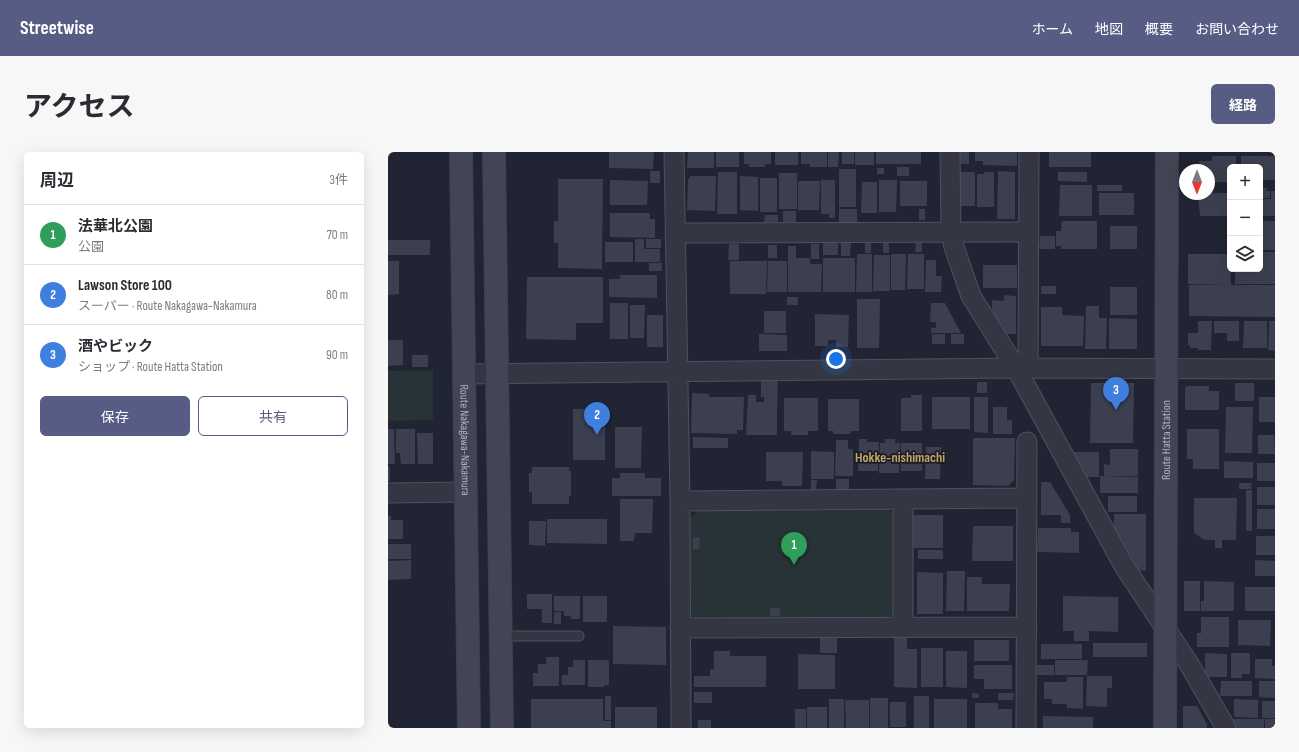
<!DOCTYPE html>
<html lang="ja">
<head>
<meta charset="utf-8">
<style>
	body { margin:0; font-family:"Sofia Sans Condensed","Noto Sans JP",sans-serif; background:#f7f7f7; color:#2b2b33 }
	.controls { position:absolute; right:12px; top:12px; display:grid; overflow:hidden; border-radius:6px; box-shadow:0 4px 16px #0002 }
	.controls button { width:36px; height:36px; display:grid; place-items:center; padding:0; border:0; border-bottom:1px solid #e1e1e2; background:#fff; color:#2b2b33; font:20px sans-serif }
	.compass { position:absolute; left:791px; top:12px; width:36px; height:36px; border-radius:50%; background:#fff; box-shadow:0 4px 16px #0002; rotate:180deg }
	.you { position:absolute; left:448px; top:207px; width:14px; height:14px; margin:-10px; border:3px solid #fff; border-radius:50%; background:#1a73e8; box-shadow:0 0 0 6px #1a73e833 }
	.badge { display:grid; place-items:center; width:26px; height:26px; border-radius:50%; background:#565c84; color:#fff; font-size:13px; font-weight:700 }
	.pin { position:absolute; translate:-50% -33px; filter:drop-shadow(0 1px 2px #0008) }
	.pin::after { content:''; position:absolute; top:21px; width:14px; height:12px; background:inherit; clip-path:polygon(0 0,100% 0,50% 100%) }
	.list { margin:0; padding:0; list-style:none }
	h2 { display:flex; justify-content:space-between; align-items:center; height:52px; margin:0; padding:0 16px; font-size:17px }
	h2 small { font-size:13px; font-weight:400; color:#7c7c81 }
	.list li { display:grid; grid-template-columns:26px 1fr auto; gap:12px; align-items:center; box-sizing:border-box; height:60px; padding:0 16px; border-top:1px solid #e1e1e2 }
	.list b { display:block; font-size:15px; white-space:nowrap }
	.list p { margin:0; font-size:13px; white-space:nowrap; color:#7c7c81 }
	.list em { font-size:13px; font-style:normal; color:#7c7c81 }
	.actions { display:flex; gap:8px; padding:12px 16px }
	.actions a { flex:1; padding:9px 0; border:1px solid #565c84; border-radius:6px; text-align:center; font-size:14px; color:#565c84 }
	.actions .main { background:#565c84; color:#fff }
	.icon { flex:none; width:22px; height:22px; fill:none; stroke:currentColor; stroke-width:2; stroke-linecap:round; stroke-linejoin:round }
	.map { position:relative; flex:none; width:887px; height:576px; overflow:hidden; border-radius:6px }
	header { display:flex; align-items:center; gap:24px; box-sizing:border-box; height:56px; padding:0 20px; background:#565c84; color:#fff }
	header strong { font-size:19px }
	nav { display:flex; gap:22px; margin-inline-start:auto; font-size:14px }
	.intro { display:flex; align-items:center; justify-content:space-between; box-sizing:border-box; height:96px; padding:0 24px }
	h1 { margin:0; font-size:28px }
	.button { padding:10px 18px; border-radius:6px; background:#565c84; color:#fff; font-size:14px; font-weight:700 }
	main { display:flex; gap:24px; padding:0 24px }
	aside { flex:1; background:#fff; border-radius:6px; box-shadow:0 4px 16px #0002 }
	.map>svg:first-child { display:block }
	.green { fill:#273337 }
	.building { fill:#3b3f4f }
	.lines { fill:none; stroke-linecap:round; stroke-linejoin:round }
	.lane-casing { stroke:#4f515e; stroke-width:11 }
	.street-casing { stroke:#4f515e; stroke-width:21 }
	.secondary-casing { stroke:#3e404d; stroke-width:24 }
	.lane { stroke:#343743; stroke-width:9 }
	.street { stroke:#343743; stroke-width:19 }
	.secondary { stroke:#434555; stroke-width:22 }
	.labels { text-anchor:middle; stroke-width:3.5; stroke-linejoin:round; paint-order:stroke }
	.street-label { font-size:12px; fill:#aeb1c0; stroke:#1a1c27 }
	.quarter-label { font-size:14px; font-weight:bold; fill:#c3a567; stroke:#1a1c27 }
</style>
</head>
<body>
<header>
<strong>Streetwise</strong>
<nav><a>ホーム</a><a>地図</a><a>概要</a><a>お問い合わせ</a></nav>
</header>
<div class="intro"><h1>アクセス</h1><a class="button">経路</a></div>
<main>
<aside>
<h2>周辺<small>3件</small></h2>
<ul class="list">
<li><span class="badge" style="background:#2e9e5b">1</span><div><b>法華北公園</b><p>公園</p></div><em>70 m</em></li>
<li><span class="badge" style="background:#3f7fe0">2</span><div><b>Lawson Store 100</b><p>スーパー · Route Nakagawa-Nakamura</p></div><em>80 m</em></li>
<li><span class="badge" style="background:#3f7fe0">3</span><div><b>酒やビック</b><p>ショップ · Route Hatta Station</p></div><em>90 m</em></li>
</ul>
<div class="actions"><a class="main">保存</a><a>共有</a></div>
</aside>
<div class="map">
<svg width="887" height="576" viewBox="0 0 887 576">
	<rect width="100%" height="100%" fill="#212432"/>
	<path class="green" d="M45,218V268L0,269V219Z
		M499,356L508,365V459L497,469H308L303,462L302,366L312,357Z"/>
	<path class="building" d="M221,0H266L265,17L221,16Z
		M300,0H326V16H299Z
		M328,0H351V15H328Z
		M356,0H383V12H377V15H361V12H356Z
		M387,0H410V13H387Z
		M413,0H439V15H422V12H413Z
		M440,0H451L450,15H440Z
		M454,0H466V12H454Z
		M467,0H486V13H467Z
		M488,0H533V12H488Z
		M568,0H581V12H567Z
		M587,0H629V14L595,13V9H587Z
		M661,0H703V15H661Z
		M824,4H848V15H842V30H821V18H811V9H824Z
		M853,4H887V28H872V15H853Z
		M509,15H521V24H509Z
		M489,16H496V22H489Z
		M451,17H468V55H451Z
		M262,19H272V31H262Z
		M610,19L627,20V67H609Z
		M330,20H349V62H329Z
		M570,20H586L587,22V54H568Z
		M596,20H606V55H589V22H596Z
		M670,20H699V30L670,29Z
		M391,21H409V57H391Z
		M302,24H328L327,59L299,58L300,27H302Z
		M352,24L370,25V59L352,58Z
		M372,26H389V60H372Z
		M170,27H215L214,117L170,116V91H166V69H170Z
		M222,28L260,29L259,53H222Z
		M433,28H447V66H441V62H433Z
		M491,28H509L508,60H491Z
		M410,29H432L431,58H410Z
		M512,29H539V54H512Z
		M474,30H489V61H473Z
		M672,33H704V64H671Z
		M709,33H734V39H709Z
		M872,36H879V39H882V46H872Z
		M883,39H887V64H872V47H883Z
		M711,41H746V63H711Z
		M821,41H841V64H812L810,43Z
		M451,57H469V70H451Z
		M531,57H537V68H531Z
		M395,59H408V70H395Z
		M222,61H262V67H267V86L222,85Z
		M377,63H390V70H376Z
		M674,69H709V97H673V94H668V79H673Z
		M872,69H887V98H872Z
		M722,74H749V97H722Z
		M652,84H667V97H651Z
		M247,87H256V97H272V110H247Z
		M258,87H273V96H258Z
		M0,88H42V103H0Z
		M217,90H245V110H217Z
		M435,91H450V103H435Z
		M453,91H463L462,104H453Z
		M477,91H483V101H477Z
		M495,91H501V101H495Z
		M528,91H534V100H527Z
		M341,92H351V108H340Z
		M423,92H431V107H423Z
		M380,93H389V106H380Z
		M400,94H408V106H422V112H434L433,140H400Z
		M872,100H887V132H847V117H872Z
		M469,102H484V140H468Z
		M503,102H518L517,138H503Z
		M520,102H536V137H519Z
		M800,102H842L843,133L800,132Z
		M486,103H502V139H485Z
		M435,106H467V140H435Z
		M538,108H548V124H554L553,140H537Z
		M0,109H11V142L0,143Z
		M342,109H379L378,142H342Z
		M380,109H399V140H379Z
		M261,111H274V119H261Z
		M595,113H629V136H595Z
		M232,123H269V146L221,145V127H232Z
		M139,125H215V171H188V188L138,187Z
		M801,133H887V165L801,164Z
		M653,134H668V142H653Z
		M722,135H749V163H722Z
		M616,143L628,144V182H615V173H606L604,166V148L616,149Z
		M399,145H410V153H399Z
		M469,147H492L491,196H469Z
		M222,151H240V187H222Z
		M543,151H557L573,181H543V176H548V170H542Z
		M242,153H257L256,186H242Z
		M698,154H711V166H719L718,197H697Z
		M653,155H674V163L696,164L695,194H653Z
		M376,159H398V181H376Z
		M427,162L461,163L460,195H448V188H440V194H427Z
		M259,163H275V195H259Z
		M721,166L749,167V197H721Z
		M810,169H824L823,198H810V196H802V193H800V181H810Z
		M826,169H851V189H839V181H826Z
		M856,169H879V196H855Z
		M881,169H887V199L880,198Z
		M371,182L399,183V199H371Z
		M544,182H557V192H544Z
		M563,182H576V192H563Z
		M0,188H15V213L0,214Z
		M24,203H40V215H24Z
		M373,228H390L389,260H378H389V283H358L360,243H368V250H376V245H373Z
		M589,230H599V241H589Z
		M703,231H746L745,291H702Z
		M847,231H866V249H847Z
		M799,234H821V239H831V258H797V236Z
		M304,241L321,242V245H356L355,278H349V282L303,281Z
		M523,243H534V279H513V246H523Z
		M544,245H582V277H544Z
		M586,245H600V281L586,280Z
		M871,245H887V270H871Z
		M396,246H430V279H420V283H403V279H396Z
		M440,247H471V279H463L462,282H445V279H440Z
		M605,255H619V268H624V282H605Z
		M838,255H865L864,301H837Z
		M185,257H217V308H185Z
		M227,275H254L253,316H227Z
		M0,277H6L7,312H0Z
		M8,277H27V312H13L12,301H8Z
		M799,277H831V317H805V307H799Z
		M29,281H45V312H30Z
		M870,283H886L887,302H870Z
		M305,285L340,286V296H305Z
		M585,286H627L626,328L620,334L585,333Z
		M471,287H479V290H491L490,319H470Z
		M497,287H507V291H512L511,321H491L492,291H497Z
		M448,288H460V297H465V324H447Z
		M513,291H534V319H513Z
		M538,295H553L552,327H537Z
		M722,297H750V324H716V312L722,313Z
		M423,299L446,300V327H423Z
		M378,300H415L414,334H394V329H378Z
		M686,300H711V325H697L686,306Z
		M836,309L865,310V326H836Z
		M869,311H887V329H869Z
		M0,315H2V329H0Z
		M144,315H181V319H183V344H181V352H144V340H141V321H144Z
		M232,321H257V326H273V344H224V326H232Z
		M712,324L750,325V341H712Z
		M448,327H461V338H448Z
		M423,328H429L428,338H423Z
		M653,330H662L682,363V371H673V363H653Z
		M851,331H864L863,337H851Z
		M869,335H887V353H869Z
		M858,338H864V379H858Z
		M720,344H749V360H720Z
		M806,346H849L848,388H834V396H827V388H817L806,381Z
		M232,347H265L264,381H247L246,389H232Z
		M869,357H887V377H869Z
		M726,362H758V419L750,418L726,375Z
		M524,363H555V396H524Z
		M0,364H3V368H15V387H0Z
		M159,367H219V392L159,391Z
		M141,369H158L157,394L141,393Z
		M585,374H625V409H584Z
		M650,376H683V380H691V401L649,400Z
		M868,384H887V403H868Z
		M305,385H312L311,397H305Z
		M0,392H23V407H0Z
		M530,398H555V407H530Z
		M23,408V427L0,428V409Z
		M867,408L887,409V424H867Z
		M559,419H577L576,459H558Z
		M529,420L555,421V462H529Z
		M579,425H594V432H622L621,459H579Z
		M796,429H812V459H796Z
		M816,429L846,430V459H813V449H816Z
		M857,435H887V459H857Z
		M139,442H164V471H154V457H139Z
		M166,444H192V467H183V464H176V459H166Z
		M195,444H219V470H195Z
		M675,444L730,445V480L701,479V489H686V479H675Z
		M382,456H392V464H382Z
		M166,460H173V472H166Z
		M813,465H841V495H809V481H813Z
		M850,468H883L882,494L850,493Z
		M225,474L278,475V513L225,512Z
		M506,483L519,484V497H529V536L506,535Z
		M432,485H449V501H432Z
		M586,488H621V509H586Z
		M705,491H759V505H705Z
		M653,492H694V507H653Z
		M533,496H555V535H533Z
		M326,499H342V504H378V535H306V524H322V517H326Z
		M558,499H579V536L558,535Z
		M817,501L839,502V525H817Z
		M843,501H862V522H854V526H843Z
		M410,502L447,503V537H410Z
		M158,505H171V534H145V521H150V512H158Z
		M867,507H884V514H887V527L867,526Z
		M185,508H197V533H174V523H180V515H185Z
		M200,508H221V533H216V535H200Z
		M667,508H700L699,523H667Z
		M586,513H624V537H596V527H586Z
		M649,513H666V523H649Z
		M699,524H724V536H719V555L698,554Z
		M679,525H695V557L679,556V552H664V547H656V530H679Z
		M833,529H864V544H832Z
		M871,529H887V546L871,545Z
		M306,540H324V551H306Z
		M584,541L591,542V546H584Z
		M610,541H626L625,548H610Z
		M217,544H223V568H217Z
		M526,544H541V576H526Z
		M482,546H500V576H482Z
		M143,547H215V569H223V576H143Z
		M441,547H456V576H441Z
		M546,547H579V576H546Z
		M846,547L870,548V566L846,565Z
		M457,548H481V576H458Z
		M874,549H887V566H874Z
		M502,550H518V575H502Z
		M587,551H610V557H624V576H587Z
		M795,554H809L819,572V576H795Z
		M227,555H269V576H227Z
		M419,555H439V576H419Z
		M407,557H418V576H407Z
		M655,564L705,565V576H655Z
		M846,567H876V576H846Z
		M877,567H887V576H877Z
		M310,568H323V576H310Z"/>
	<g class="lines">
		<g class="lane-casing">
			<path id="lane" d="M112,484H191"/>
		</g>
		<g class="street-casing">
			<path id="street" d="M286,0L292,349L293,576
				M562,0L563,80L566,95L583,144L628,216L736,414L801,512L838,576
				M287,81L641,80
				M640,216L641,0
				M76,222L628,216L887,217
				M0,341L77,340
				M515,347V476
				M292,349L639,346
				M292,476L639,475
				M638,576L639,290"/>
		</g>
		<g class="secondary-casing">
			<g id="secondary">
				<path id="s1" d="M73,0L81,576"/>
				<path d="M106,0L114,576"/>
				<path id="s2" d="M777,576L779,0"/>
			</g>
		</g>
		<use href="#lane" class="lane"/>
		<use href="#street" class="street"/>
		<use href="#secondary" class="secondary"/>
	</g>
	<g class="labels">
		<g class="street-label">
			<text dy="4" stroke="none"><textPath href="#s1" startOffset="288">Route Nakagawa-Nakamura</textPath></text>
			<text dy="4" stroke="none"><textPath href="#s2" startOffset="288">Route Hatta Station</textPath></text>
		</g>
		<g class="quarter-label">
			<text x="512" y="310">Hokke-nishimachi</text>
		</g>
	</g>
</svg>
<div class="controls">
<button>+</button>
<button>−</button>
<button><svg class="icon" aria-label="layers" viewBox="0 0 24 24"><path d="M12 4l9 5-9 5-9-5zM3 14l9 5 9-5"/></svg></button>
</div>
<svg class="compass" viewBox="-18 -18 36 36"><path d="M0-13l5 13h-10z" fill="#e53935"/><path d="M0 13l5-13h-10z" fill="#7c7c81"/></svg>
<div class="you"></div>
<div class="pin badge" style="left:406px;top:413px;background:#2e9e5b">1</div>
<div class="pin badge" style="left:209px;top:283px;background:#3f7fe0">2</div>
<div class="pin badge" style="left:728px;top:258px;background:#3f7fe0">3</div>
</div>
</main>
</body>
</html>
